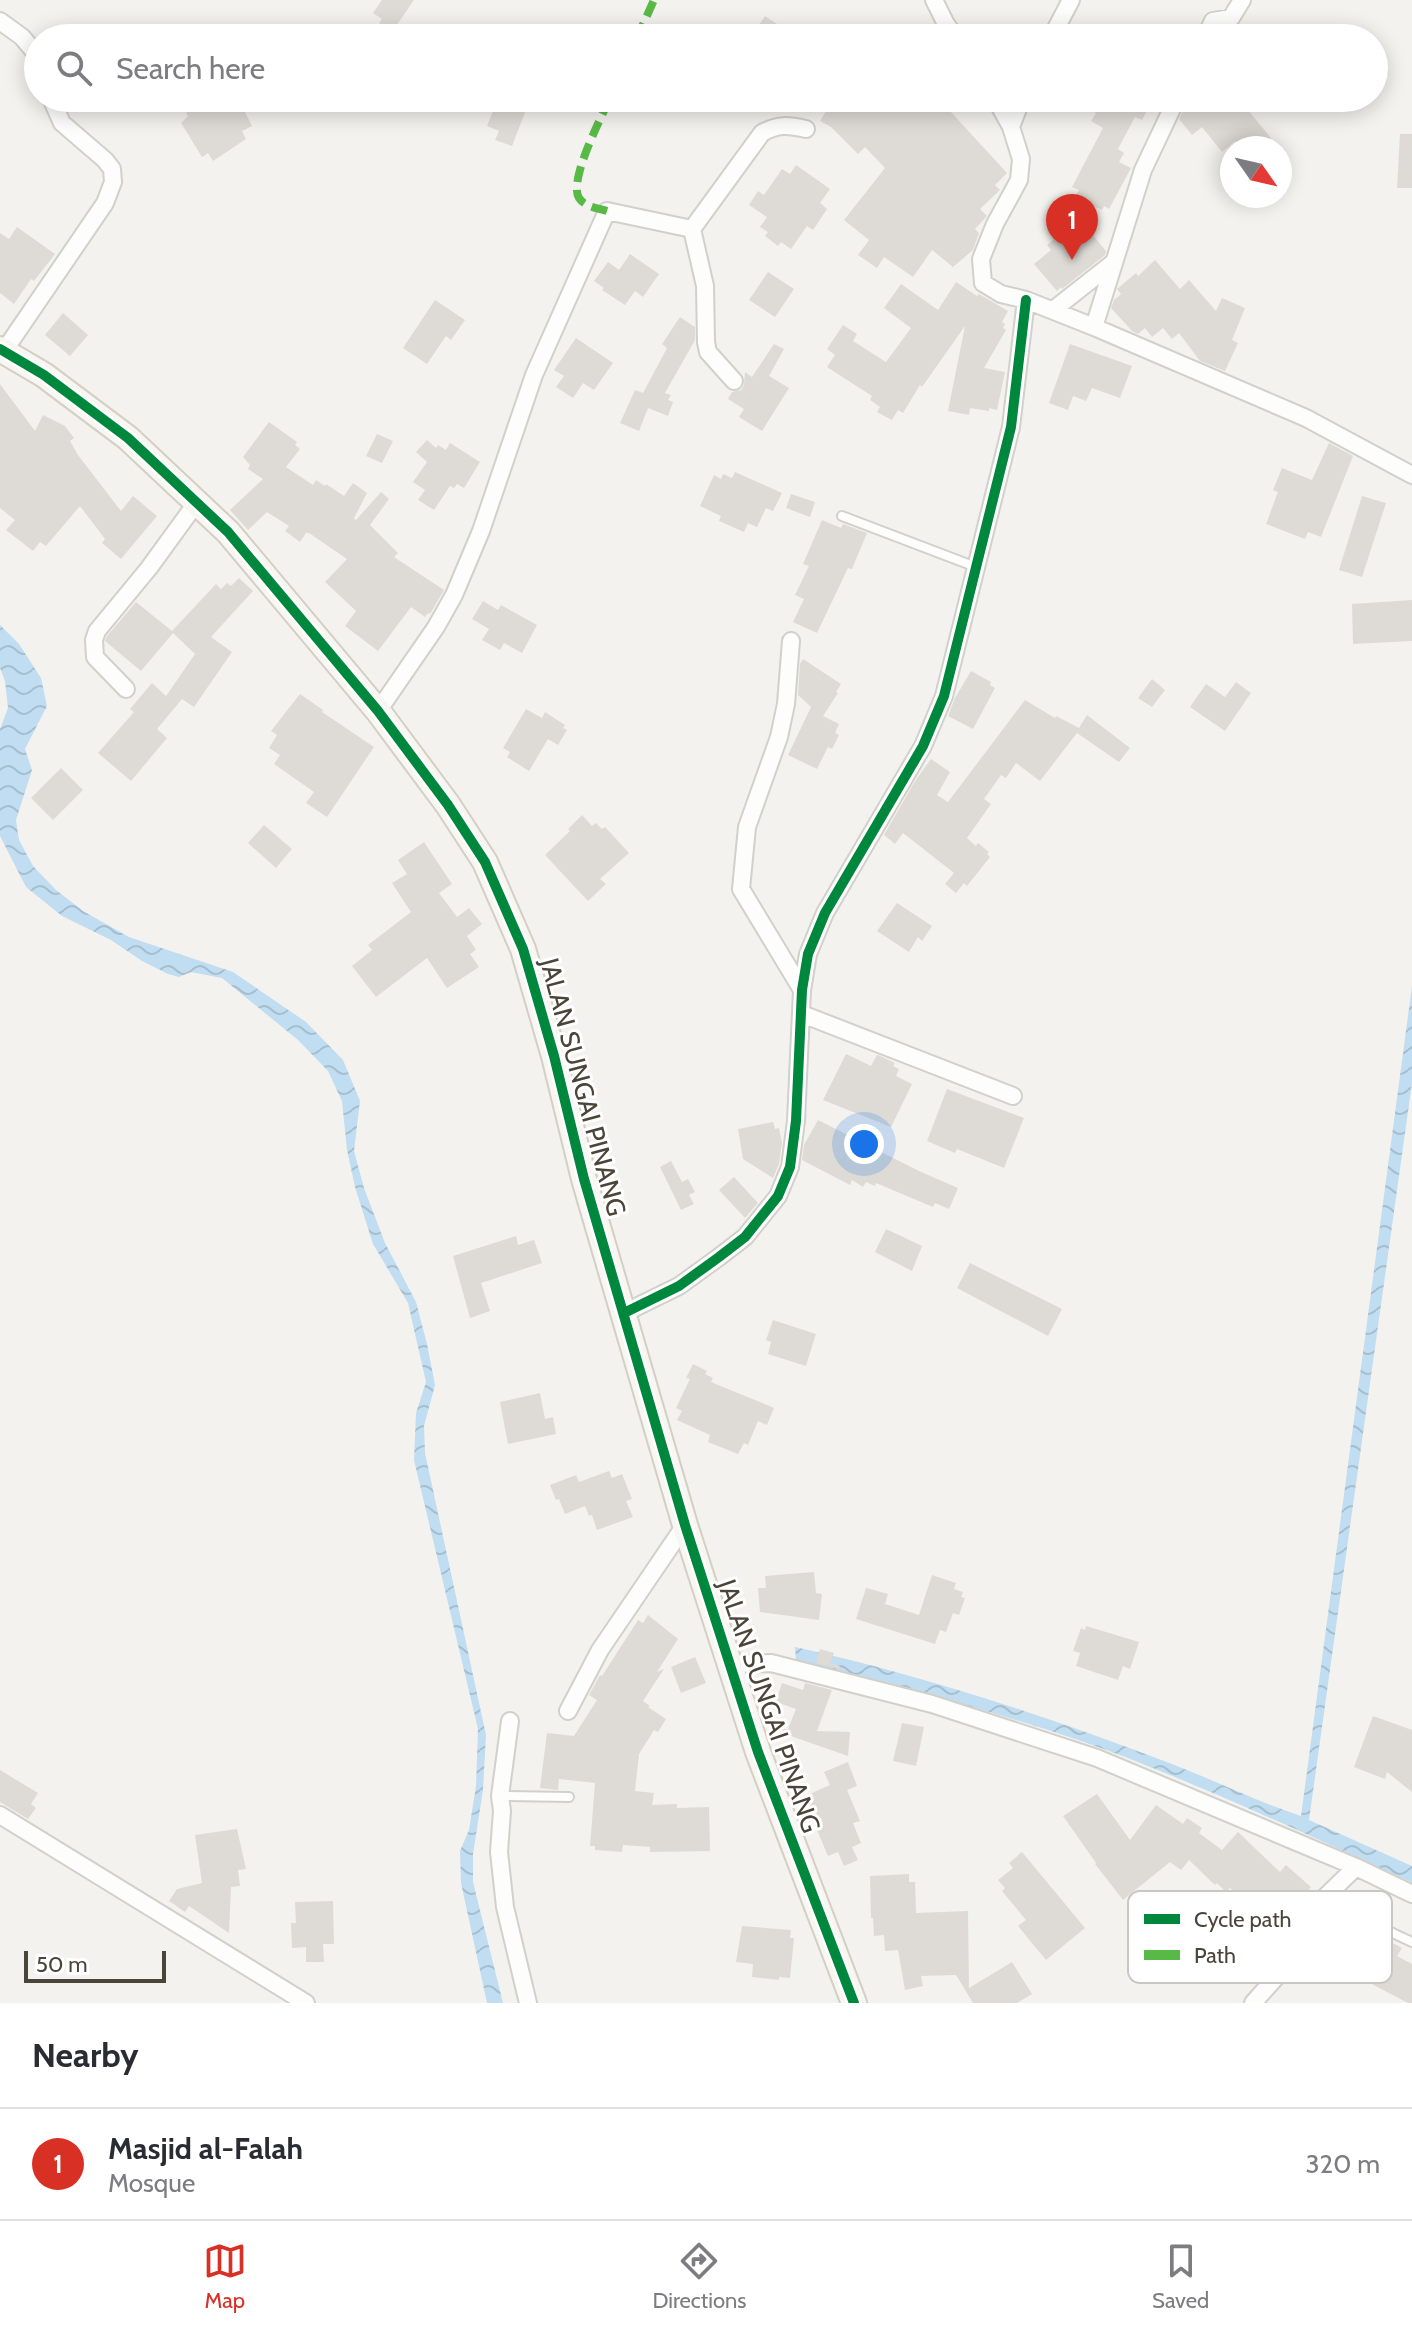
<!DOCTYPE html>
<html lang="en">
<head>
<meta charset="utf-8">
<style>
	body { margin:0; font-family:Cabin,sans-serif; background:#f7f7f7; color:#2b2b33 }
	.compass { position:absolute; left:1220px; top:136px; width:72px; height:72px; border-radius:50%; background:#fff; box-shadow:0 4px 20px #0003; rotate:124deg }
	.scale { position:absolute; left:24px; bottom:20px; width:142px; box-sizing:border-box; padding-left:8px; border:4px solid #4b4439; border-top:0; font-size:22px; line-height:28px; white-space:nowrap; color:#4b4439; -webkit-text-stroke:6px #fff; paint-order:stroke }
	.you { position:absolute; left:864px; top:1144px; width:28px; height:28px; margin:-20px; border:6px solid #fff; border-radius:50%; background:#1a73e8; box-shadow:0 0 0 12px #1a73e833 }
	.badge { display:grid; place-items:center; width:52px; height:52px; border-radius:50%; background:#d93025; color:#fff; font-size:26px; font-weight:700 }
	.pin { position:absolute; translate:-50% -66px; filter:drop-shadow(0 2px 4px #0008) }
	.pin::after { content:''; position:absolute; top:42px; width:28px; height:24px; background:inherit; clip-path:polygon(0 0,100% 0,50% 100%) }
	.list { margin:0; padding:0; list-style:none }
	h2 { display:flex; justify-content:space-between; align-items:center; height:104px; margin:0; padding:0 32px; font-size:34px }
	h2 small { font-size:26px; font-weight:400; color:#7c7c81 }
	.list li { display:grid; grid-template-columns:52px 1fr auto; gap:24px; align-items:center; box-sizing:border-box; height:112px; padding:0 32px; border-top:2px solid #e1e1e2 }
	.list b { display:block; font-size:30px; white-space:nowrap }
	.list p { margin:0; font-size:26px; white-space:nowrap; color:#7c7c81 }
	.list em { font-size:26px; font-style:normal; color:#7c7c81 }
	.icon { flex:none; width:44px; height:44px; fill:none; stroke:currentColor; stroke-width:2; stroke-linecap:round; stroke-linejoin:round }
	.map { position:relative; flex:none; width:1412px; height:2003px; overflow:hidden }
	.search { position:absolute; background:#fff; box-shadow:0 4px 20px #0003; left:24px; right:24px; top:24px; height:88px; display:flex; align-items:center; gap:20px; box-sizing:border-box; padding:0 28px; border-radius:44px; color:#7c7c81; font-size:30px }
	.sheet { height:216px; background:#fff }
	nav { display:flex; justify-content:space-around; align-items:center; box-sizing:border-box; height:112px; border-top:2px solid #e1e1e2; background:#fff; font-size:22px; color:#7c7c81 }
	nav a { display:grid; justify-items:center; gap:4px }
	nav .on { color:#d93025 }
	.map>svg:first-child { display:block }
	.water { fill:url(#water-waves) }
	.building { fill:#dedbd6 }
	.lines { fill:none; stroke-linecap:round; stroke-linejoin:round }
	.lane-casing { stroke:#d2d0cb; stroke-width:12 }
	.street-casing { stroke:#d2d0cb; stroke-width:20 }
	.secondary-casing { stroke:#d3cfc5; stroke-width:28 }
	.lane { stroke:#fdfdfc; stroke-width:8 }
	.street { stroke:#fdfdfc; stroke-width:16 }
	.secondary { stroke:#f7f6f1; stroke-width:24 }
	.quiet { stroke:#58b947; stroke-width:8; stroke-dasharray:16 8; stroke-linecap:butt }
	.cycleway-casing { stroke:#fff; stroke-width:15 }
	.cycleway { stroke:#00873e; stroke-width:10 }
	.labels { text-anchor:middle; stroke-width:6; stroke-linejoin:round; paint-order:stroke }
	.street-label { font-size:26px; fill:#4b4439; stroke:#fff }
	.key { fill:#fff; stroke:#c9c7c4; stroke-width:2 }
	.key-label { font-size:22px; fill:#4b4439 }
</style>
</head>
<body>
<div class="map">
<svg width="1412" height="2003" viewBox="0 0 1412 2003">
	<defs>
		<pattern id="water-waves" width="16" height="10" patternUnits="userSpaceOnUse" patternTransform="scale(2)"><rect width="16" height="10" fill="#c0ddf1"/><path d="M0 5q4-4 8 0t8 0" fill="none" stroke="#a6bfcf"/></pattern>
	</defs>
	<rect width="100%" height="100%" fill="#f4f2ee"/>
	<path class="water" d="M0,625L19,644L41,678L47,706L25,749L32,770L16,820L19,840L33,866L56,890L83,911L129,937L233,972L306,1022L343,1060L360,1101L354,1151L364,1188L385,1243L416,1302L427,1344L435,1385L424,1426L425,1453L486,1735L483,1790L473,1854V1882L503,2003H487L461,1883L460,1851L469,1830L476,1786L478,1729L414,1460L416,1413L426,1382L408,1303L373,1244L355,1187L347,1150L342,1101L328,1071L298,1040L222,978L191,972L179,977L168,974L142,961L111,940L62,916L26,887L0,836V729L8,708L5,681L0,668Z
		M1412,986V1083L1309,1820L1412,1866V1883C1319,1839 1224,1796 1128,1758C1020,1717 907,1689 796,1660L795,1647C921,1675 1044,1715 1164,1761C1210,1778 1255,1801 1301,1816Z"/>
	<path class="building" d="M382,0H414L392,32L379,23L382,19L373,13Z
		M765,16L780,26L771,38H750Z
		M231,98H238L252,126L242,131L246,139L213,161L208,153L202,157L181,123L188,116L186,113L199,105L204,112Z
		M498,98H520L529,102L512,146L495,140L499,131L487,126Z
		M834,98H966L950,111L1007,173L995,185L1000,190L980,209L987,216L975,229L979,233L973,250L953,267L932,250L913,277L884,257L877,268L858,255L869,240L844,220L885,168L865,147L858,154L831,127L820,121Z
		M1067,98H1137L1150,105L1142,120L1135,117L1118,149L1124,153L1119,162L1131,168L1109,209L1104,206L1102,210L1083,201L1084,199L1076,195L1079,190L1072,187L1103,128L1091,121L1096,113Z
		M1199,98H1238L1271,138L1259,148H1241L1235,141L1222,152L1202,127L1192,135L1179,119L1183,111Z
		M1400,134H1412V188H1397Z
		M796,165L830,189L820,203L827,209L813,230L807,226L791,249L781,242L778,246L765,236L768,232L760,227L767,217L749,205L758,191L764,195L782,169L790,174Z
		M1079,218L1106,251L1105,255L1062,289L1061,287L1057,291L1034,264L1051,250L1047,245Z
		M17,227L55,254L34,281L31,279L14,304L0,293V233L9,239Z
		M630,254L659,274L643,297L635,291L625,305L602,290L604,288L594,281L608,262L619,270Z
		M1155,260L1180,289L1189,280L1216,311L1222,298L1245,308L1232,340L1238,343L1225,371L1200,361L1179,333L1172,339L1163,328L1152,337L1145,328L1138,334L1132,331L1111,308L1114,300L1121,294L1117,289L1136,273L1138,276Z
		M768,272L794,289L775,317L749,300Z
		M956,282L977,296L979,294L1008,311L1002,322L1005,324L1003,328L1006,330L984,368L1005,372L997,410L989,408V411L970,408L969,415L948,411L965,326L922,387L920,385L903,413L898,410L892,420L877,412L880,407L870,400L872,396L827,367L835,355L827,349L843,325L857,334L853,341L886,362L911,328L884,308L901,284L938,310Z
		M435,300L465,320L451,340L446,336L427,364L403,348Z
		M63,313L88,335L70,356L45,335Z
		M680,317L695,327V340L665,393L671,395L668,400L673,402L668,416L648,408L639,431L620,423L635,390L643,393L667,348L662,344Z
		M576,338L613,363L594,390L583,383L573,398L556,387L564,376L554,370Z
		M774,344L784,349L769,376L789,388L762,431L739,417L744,409L728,399L732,392L741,390L744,385L745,372L752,377Z
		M1070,344L1132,366L1120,398L1092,388L1086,401L1073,396L1068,410L1049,403Z
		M0,384L35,431L43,415L65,426L74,438L70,441L78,455L121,511L133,496L157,516L121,559L102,543L105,539L80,506L46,546L40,542L33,551L6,530L15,520L0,508Z
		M269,422L297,442L295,445L300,449L286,467L313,485L316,480L325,486L326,484L344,496L353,483L367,493L354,518L356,520L381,492L389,499L370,525L398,553L394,557L444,590L430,614L428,613L425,617L411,607L378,651L345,626L356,611L325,582L347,559L309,533H306L300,542L285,531L289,526L267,512L248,530L230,510L263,479L248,469L250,465L243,457Z
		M377,434L393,441L382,463L366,456Z
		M427,440L436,448L438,445L446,450L450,443L480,462L464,488L457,484L454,488L450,486L434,510L418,500L425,490L413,482L427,462L416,452Z
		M1329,443L1353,456L1321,537L1308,532L1305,539L1266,524L1278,492L1273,490L1282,468L1312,480Z
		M735,472L782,493L773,511L766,508L757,527L748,523L744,532L719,521L721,516L700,506L714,475L721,479L723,474L732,478Z
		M791,494L815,502L810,517L786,508Z
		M1362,496L1386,503L1362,577L1339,570Z
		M822,520L841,528L843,524L867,533L852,569L848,568L817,633L793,622L804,599L795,595L809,566L803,564Z
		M239,578L253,591L211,637L232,652L194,707L182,699L157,729L167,738L131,781L98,753L134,712L130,709L152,683L166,696L195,654L173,633L141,671L105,641L107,636L136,602L172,631L216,584L221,589L227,583L231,586Z
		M1412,600V641L1353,644L1352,604Z
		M483,601L498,610L501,605L537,625L522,653L504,643L500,650L482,640L489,629L472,619Z
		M803,659L841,684L836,692L838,693L823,716L839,724L835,733L839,735L832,749L828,747L817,769L788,755L811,707L798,695L800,664Z
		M971,671L991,682L990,685L995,688L973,729L948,716L955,698Z
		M1152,679L1165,690L1152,707L1138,698Z
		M1236,682L1251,693L1225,731L1190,707L1206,684L1225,697Z
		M300,694L323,710L322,712L374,747L327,817L306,803L314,792L274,764L280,755L269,748L277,735L271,731Z
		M1025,700L1055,718L1056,716L1079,728L1087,715L1130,748L1119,762L1077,733L1040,781L1016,763L1006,778L1001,775L984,799L991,804L967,838L976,846L978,843L989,852L987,854L990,857L967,886L964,883L956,893L945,884L954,873L903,833L895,844L884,835L915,781L931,759L950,772L937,795L948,802Z
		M526,709L542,718L545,712L565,725L563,728L567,730L558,745L548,739L529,771L507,757L510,752L503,748Z
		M61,768L83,790L53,820L31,798Z
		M582,815L592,826L596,823L602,829L605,827L629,853L600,879L606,884L588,901L545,855L570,831L568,829Z
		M264,825L292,849L276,868L248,843Z
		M424,842L452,884L439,893L457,917L469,908L482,924L467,936L476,950L470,954L479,967L447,988L427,958L376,997L352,966L372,950L368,945L411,912L392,883L407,874L398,860Z
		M897,903L932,926L922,941L918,937L909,952L877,931Z
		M846,1054L871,1066L877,1055H878L895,1063L893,1066L899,1069L896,1076L912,1084L891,1127L823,1100Z
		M947,1089L1024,1118L1004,1168L957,1149L955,1153L927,1141Z
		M818,1120L919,1171L958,1188L949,1209L935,1203L933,1207L876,1183L875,1186L866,1182L863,1187L852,1180L850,1185L802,1160L804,1145Z
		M773,1122L775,1129L779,1128L782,1143L779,1164L773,1178L743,1159L738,1129Z
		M671,1161L682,1182L688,1179L695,1192L689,1195L694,1204L681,1210L660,1167Z
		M734,1177L758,1203L745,1218L719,1190Z
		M886,1229L922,1246L912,1271L875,1252Z
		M516,1236L518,1245L534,1240L542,1263L481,1283L490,1311L470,1318L453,1256Z
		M970,1263L1062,1309L1048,1336L957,1288Z
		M773,1320L816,1334L806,1366L768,1354L771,1342L766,1340Z
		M693,1364L707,1371L705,1374L713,1378L711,1382L774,1408L767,1425L758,1421L748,1445L744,1443L738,1454L708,1442L710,1435L677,1420L682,1411L676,1408L690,1379L686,1378Z
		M540,1393L545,1419L553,1417L556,1434L508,1444L500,1402Z
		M609,1471L612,1478L622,1474L632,1499L626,1501L633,1517L597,1530L592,1515L589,1516L585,1506L565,1514L559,1499L556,1500L550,1485L576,1475L579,1482Z
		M814,1572L816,1593L822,1594L819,1620L760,1612L758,1588H766L765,1576Z
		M932,1575L956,1583L954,1589L963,1592L961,1597L965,1598L959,1615L953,1613L946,1632L940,1630L935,1644L856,1619L866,1588L888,1594L885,1604L919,1615Z
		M648,1615L678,1639L657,1672L664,1669L643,1701L650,1706L648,1707L666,1719L658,1732L654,1730L639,1754L635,1791L654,1793L652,1805L677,1804V1808L709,1807L710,1851L650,1852V1847L623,1845L622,1852L595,1850V1846H590L595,1783L559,1779L558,1790L540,1788L547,1733L574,1736L597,1700L589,1695L600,1675L602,1676L638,1620L643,1623Z
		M1086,1626L1139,1642L1130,1669L1123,1666L1118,1680L1076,1666L1080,1653L1073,1651L1081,1628L1085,1630Z
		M820,1649L834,1653L830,1663L840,1666L839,1669L816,1663Z
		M695,1657L706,1683L681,1693L671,1667Z
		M782,1683L803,1690L805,1683L832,1690L817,1731L850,1732L848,1756L782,1733L783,1729H788L796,1709L776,1702Z
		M1373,1716L1412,1730V1792L1387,1772L1385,1779L1354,1767Z
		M902,1723L924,1727L916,1766L893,1761Z
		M848,1762L857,1786L847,1790L860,1821L853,1823L861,1843L852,1847L858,1860L844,1866L838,1852L828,1856L803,1797L830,1785L824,1772Z
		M0,1770L38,1793L31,1804L36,1808L28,1819L0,1802Z
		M1097,1794L1130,1840L1156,1805L1183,1824L1187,1818L1202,1828L1199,1833L1222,1850L1238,1832L1280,1872L1286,1865L1311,1887L1276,1928L1230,1888L1226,1892L1217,1883L1215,1885L1189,1860L1181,1870L1170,1862L1123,1900L1095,1864L1096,1863L1063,1816Z
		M237,1829L246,1869L238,1870L240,1886L231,1887L229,1933L189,1906L185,1912L169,1901L177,1889L202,1883L195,1835Z
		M1022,1852L1085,1928L1046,1960L1018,1926L1026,1920L1002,1891L1005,1888L998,1880L1013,1868L1009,1863Z
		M909,1874V1882H915L916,1913L968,1911L969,1988L1012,1962L1032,1994L1017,2003H973L956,1975L921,1976L923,1986L905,1990L898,1950L885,1951L884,1935L874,1936L873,1918H871L870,1876Z
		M333,1901L334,1944H323L324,1962H306V1947L292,1948L291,1923H296L295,1902Z
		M742,1926L791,1930L790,1938H794L790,1978L779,1977V1980L752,1977L753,1964L736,1962Z
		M1385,1939L1402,1948L1397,1956L1412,1964V2003H1408L1364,1980Z"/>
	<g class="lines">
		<g class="lane-casing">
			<path id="lane" d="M842,516L976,567
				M501,1796L569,1797
				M1331,1890C1359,1915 1378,1927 1412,1942"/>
		</g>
		<g class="street-casing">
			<path id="street" d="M934,0L946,24L956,38
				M0,21L22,37L38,56
				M1051,38L1071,0
				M1205,38L1213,21L1231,18L1242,0
				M995,98L1011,127
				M1022,98L1011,127L1021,159L1019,180L995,224L981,259L983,283L1001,294L1026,300L1094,327L1306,418L1412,475
				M1053,310L1114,262
				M1094,327L1143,170L1177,98
				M4,351L105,203L113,182L112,169L105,160L62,123L51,98
				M734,381L708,352L706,342L705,286L692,229L762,133C778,124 788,125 806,129
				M791,641L786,704L779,737L747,827L741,889L802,990
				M126,689L95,657L94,640L97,631L149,568L197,502
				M378,711L436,627L454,595L481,531L534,375L607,211L692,229
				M802,1014L1013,1096
				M624,1313L679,1286L719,1257L745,1237L778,1196L790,1167L796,1121L802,990L808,954L825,913L923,746L944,696L1011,427L1026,300
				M730,1664L771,1663L932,1704L1097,1758L1356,1867L1412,1894
				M568,1711L600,1650L685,1525
				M510,1721L500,1796L502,1811L499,1852L505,1907L528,2003
				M0,1815L306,2003
				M1253,2003L1279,1974L1322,1900L1356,1867"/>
		</g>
		<g class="secondary-casing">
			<path id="secondary" d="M0,349L44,375L128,438L228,532L378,711L448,805L485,862L523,949L554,1056L584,1179L685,1525L758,1752L854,2003"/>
		</g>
		<use href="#lane" class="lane"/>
		<use href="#street" class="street"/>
		<use href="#secondary" class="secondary"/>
		<path class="quiet" d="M637,38L654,0
			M607,211C598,208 585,207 579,198C568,181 602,116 610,98"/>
		<g class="cycleway-casing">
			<path id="cycleway" d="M0,349L44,375L128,438L228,532L378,711L448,805L485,862L523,949L554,1056L584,1179L685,1525L758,1752L854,2003
				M624,1313L679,1286L719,1257L745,1237L778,1196L790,1167L796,1121L802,990L808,954L825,913L923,746L944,696L1011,427L1026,300"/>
		</g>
		<use href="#cycleway" class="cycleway"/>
	</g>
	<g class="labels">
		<g class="street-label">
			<text transform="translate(583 1087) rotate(75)" y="9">JALAN SUNGAI PINANG</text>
			<text transform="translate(769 1706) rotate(71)" y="9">JALAN SUNGAI PINANG</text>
		</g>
	</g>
	<rect x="1128" y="1891" width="264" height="92" rx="12" class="key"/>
	<rect x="1144" y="1914" width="36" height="10" fill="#00873e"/>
	<rect x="1144" y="1950" width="36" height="10" fill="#58b947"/>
	<g class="key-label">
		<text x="1194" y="1927">Cycle path</text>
		<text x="1194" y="1963">Path</text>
	</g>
</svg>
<svg class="compass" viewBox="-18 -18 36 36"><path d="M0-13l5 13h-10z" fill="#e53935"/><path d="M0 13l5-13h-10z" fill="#7c7c81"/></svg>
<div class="scale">50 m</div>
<div class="you"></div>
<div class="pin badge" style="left:1072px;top:260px">1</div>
<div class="search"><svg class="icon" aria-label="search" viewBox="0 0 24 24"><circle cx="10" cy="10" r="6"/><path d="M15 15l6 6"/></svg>Search here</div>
</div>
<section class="sheet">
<h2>Nearby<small></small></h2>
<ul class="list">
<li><span class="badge">1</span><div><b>Masjid al-Falah</b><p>Mosque</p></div><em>320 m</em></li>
</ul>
</section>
<nav>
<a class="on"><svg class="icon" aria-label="map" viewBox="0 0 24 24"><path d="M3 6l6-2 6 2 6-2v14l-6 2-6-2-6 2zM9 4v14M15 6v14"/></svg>Map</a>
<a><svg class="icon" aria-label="directions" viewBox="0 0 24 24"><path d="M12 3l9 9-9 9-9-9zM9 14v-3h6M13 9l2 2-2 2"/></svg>Directions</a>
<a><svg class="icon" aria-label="saved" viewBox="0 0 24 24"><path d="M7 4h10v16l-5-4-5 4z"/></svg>Saved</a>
</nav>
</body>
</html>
